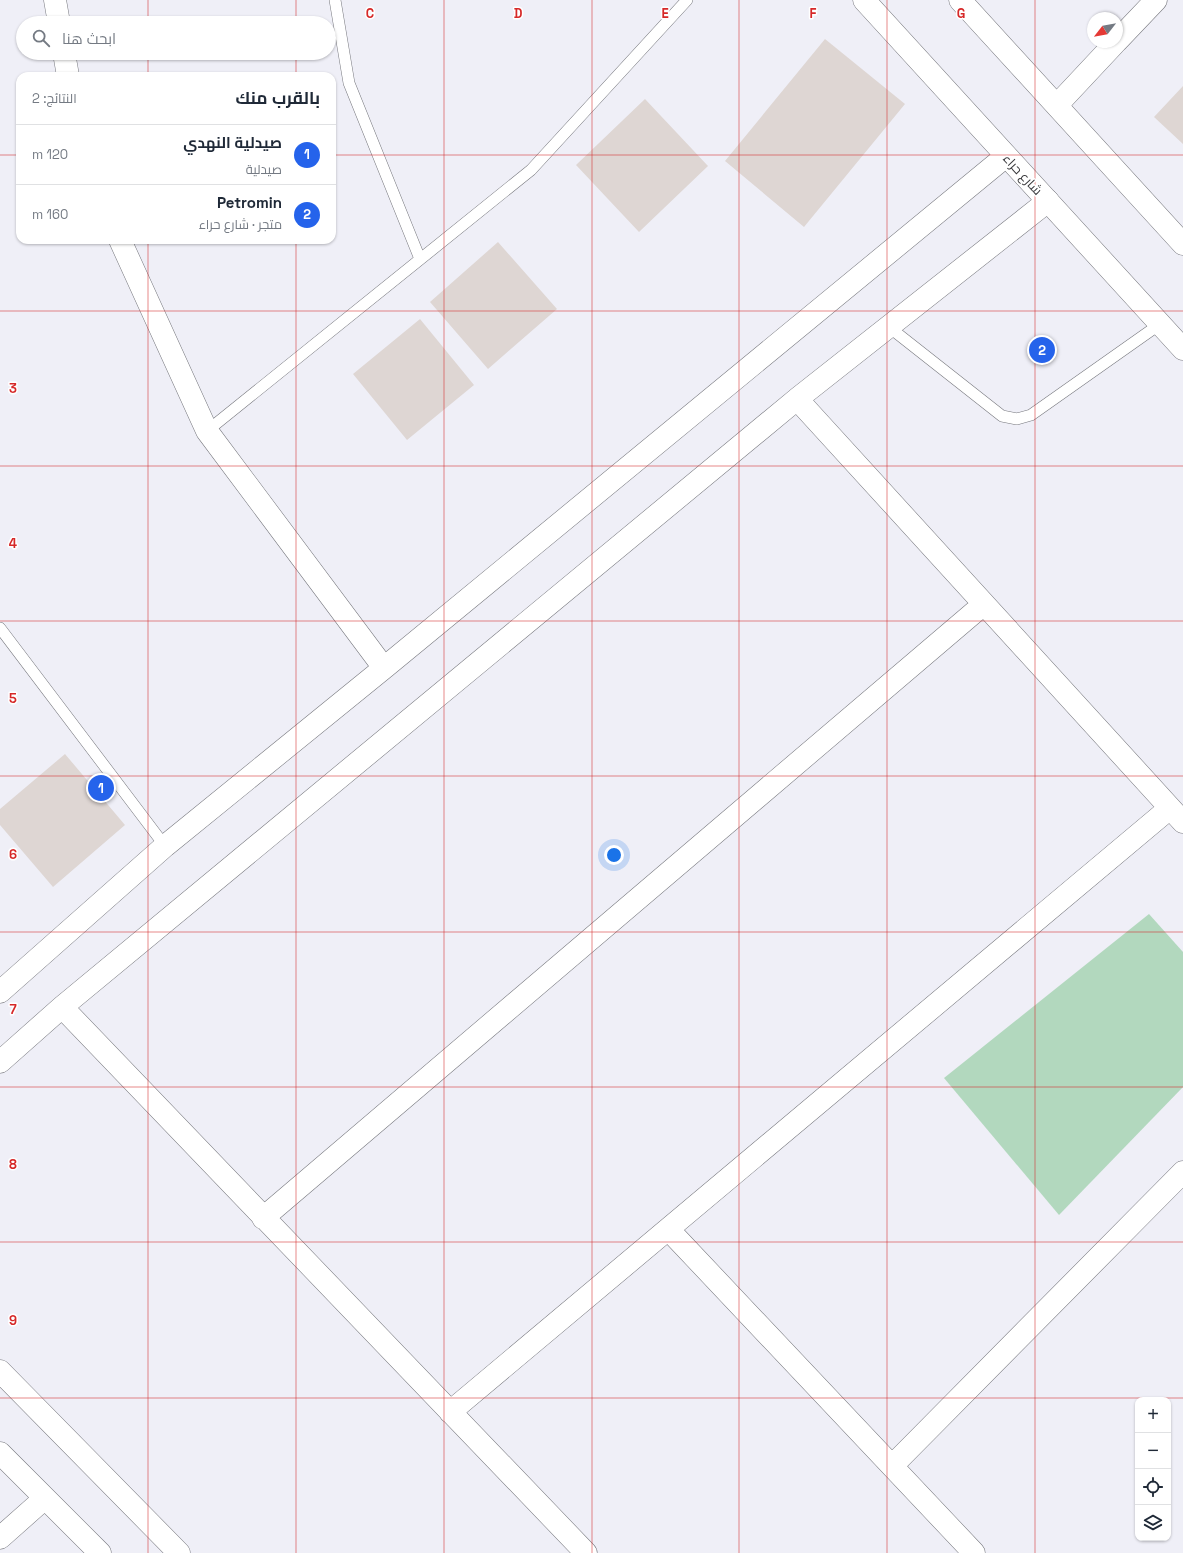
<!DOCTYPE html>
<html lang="ar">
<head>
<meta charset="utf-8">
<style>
	body { margin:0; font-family:"Space Grotesk",Cairo,sans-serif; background:#f6f6f7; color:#1f2937; direction:rtl }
	.controls { position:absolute; right:12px; bottom:12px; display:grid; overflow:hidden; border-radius:8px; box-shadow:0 1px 3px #0004 }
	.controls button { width:36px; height:36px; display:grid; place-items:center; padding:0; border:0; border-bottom:1px solid #e0e1e3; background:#fff; color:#1f2937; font:20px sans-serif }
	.compass { position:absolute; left:1087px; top:12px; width:36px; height:36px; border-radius:50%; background:#fff; box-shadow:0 1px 3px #0004; rotate:239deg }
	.you { position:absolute; left:614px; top:855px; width:14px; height:14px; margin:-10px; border:3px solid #fff; border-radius:50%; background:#1a73e8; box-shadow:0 0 0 6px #1a73e833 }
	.badge { display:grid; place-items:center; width:26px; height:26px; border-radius:50%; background:#2563eb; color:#fff; font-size:13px; font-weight:700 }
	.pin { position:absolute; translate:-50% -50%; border:2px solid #fff; box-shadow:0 1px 4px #0006 }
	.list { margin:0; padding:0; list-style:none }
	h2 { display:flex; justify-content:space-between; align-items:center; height:52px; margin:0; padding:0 16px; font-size:17px }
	h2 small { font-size:13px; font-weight:400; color:#747a83 }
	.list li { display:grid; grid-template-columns:26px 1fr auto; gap:12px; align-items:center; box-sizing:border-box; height:60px; padding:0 16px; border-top:1px solid #e0e1e3 }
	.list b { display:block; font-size:15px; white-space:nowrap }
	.list p { margin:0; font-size:13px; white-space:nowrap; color:#747a83 }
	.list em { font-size:13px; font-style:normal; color:#747a83 }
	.icon { flex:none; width:22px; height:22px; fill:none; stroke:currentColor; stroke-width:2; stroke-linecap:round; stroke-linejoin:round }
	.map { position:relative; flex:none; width:1183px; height:1553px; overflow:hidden; direction:ltr }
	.search { position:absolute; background:#fff; box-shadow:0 1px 3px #0004; left:16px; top:16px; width:320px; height:44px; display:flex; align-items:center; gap:10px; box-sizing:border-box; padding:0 14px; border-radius:22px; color:#747a83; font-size:15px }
	.panel { position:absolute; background:#fff; box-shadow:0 1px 3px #0004; left:16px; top:72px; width:320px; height:172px; border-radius:12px; direction:rtl }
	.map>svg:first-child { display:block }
	.green { fill:#b2d8be }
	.building { fill:#ded6d3 }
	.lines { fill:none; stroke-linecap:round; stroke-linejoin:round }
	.service-casing { stroke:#76777d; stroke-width:12 }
	.minor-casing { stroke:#76777d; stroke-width:23 }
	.primary-casing { stroke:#76777d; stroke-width:23 }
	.service { stroke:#fff; stroke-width:11 }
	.minor { stroke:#fff; stroke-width:22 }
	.primary { stroke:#fff; stroke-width:22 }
	.grid { fill:none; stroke:#d62828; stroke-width:1; stroke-opacity:0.55 }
	.labels { text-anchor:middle; stroke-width:3; stroke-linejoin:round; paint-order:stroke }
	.street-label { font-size:13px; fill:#38383b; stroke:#fff }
	.grid-label { font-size:13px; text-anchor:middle; font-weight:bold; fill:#d62828; stroke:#fff; stroke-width:3; stroke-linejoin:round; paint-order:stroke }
</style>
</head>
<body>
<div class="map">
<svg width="1183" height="1553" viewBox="0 0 1183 1553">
	<rect width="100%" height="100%" fill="#efeff7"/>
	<path class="green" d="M1149,914L1183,952V1087L1059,1215L944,1078Z"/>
	<path class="building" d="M825,39L905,104L804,227L725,161Z
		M1183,86V144L1154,117Z
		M645,99L708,166L639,232L576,165Z
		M498,242L557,309L488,369L430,302Z
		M420,319L474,385L407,440L353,374Z
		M65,754L125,825L53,887L0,825V809Z"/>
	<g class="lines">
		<g class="service-casing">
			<path id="service" d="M335,0L349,83L420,259
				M889,327L1002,416L1017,419L1031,415L1160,324
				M207,431L531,170L687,0
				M0,628L165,846"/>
		</g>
		<g class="minor-casing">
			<path id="minor" d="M55,0L59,23
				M1117,41L1156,0
				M64,53L68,76
				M1057,105L1116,42
				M120,240L207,431L384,668
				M797,399L1183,822
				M0,992L165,846L384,668L1006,156
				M62,1007L586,1553
				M0,1062L62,1007L797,399L1048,201
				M263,1218L984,604
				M668,1229L974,1553
				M0,1371L179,1553
				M450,1412L1170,808
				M0,1453L100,1553
				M892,1466L1183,1172
				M0,1538L45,1498"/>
		</g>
		<g class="primary-casing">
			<path id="primary" d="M864,0L1183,349
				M960,0L1183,244"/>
		</g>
		<use href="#service" class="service"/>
		<use href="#minor" class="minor"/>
		<use href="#primary" class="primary"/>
	</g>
	<path class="grid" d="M148,0V23M296,0V23M444,0V1553M592,0V1553M739,0V1553M887,0V1553M1035,0V1553M148,53V76M296,53V76M0,155H20M332,155H1183M148,240V1553M296,240V1553M0,311H1183M0,466H1183M0,621H1183M0,776H1183M0,932H1183M0,1087H1183M0,1242H1183M0,1398H1183"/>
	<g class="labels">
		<g class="street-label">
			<text transform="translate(1023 174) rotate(47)" y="5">شارع حراء</text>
		</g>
	</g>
	<g class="grid-label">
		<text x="370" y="18">C</text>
		<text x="518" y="18">D</text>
		<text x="665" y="18">E</text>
		<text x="813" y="18">F</text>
		<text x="961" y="18">G</text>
		<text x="13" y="393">3</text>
		<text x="13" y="548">4</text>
		<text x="13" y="703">5</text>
		<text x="13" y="859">6</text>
		<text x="13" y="1014">7</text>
		<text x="13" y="1169">8</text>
		<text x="13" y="1325">9</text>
	</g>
</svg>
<div class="controls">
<button>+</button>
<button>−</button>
<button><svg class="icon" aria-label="locate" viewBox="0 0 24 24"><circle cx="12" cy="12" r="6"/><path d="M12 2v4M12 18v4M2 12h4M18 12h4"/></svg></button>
<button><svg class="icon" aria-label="layers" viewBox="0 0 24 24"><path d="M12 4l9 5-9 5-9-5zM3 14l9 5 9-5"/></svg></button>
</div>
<svg class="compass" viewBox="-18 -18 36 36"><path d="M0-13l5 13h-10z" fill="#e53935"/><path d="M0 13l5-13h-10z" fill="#747a83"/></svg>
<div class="you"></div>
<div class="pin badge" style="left:101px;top:788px">1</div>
<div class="pin badge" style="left:1042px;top:350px">2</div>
<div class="search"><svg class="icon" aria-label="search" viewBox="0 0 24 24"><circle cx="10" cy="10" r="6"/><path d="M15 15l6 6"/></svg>ابحث هنا</div>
<section class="panel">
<h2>بالقرب منك<small>النتائج: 2</small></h2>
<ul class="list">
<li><span class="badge">1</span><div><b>صيدلية النهدي</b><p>صيدلية</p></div><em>120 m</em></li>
<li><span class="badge">2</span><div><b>Petromin</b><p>متجر · شارع حراء</p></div><em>160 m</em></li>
</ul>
</section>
</div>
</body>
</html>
